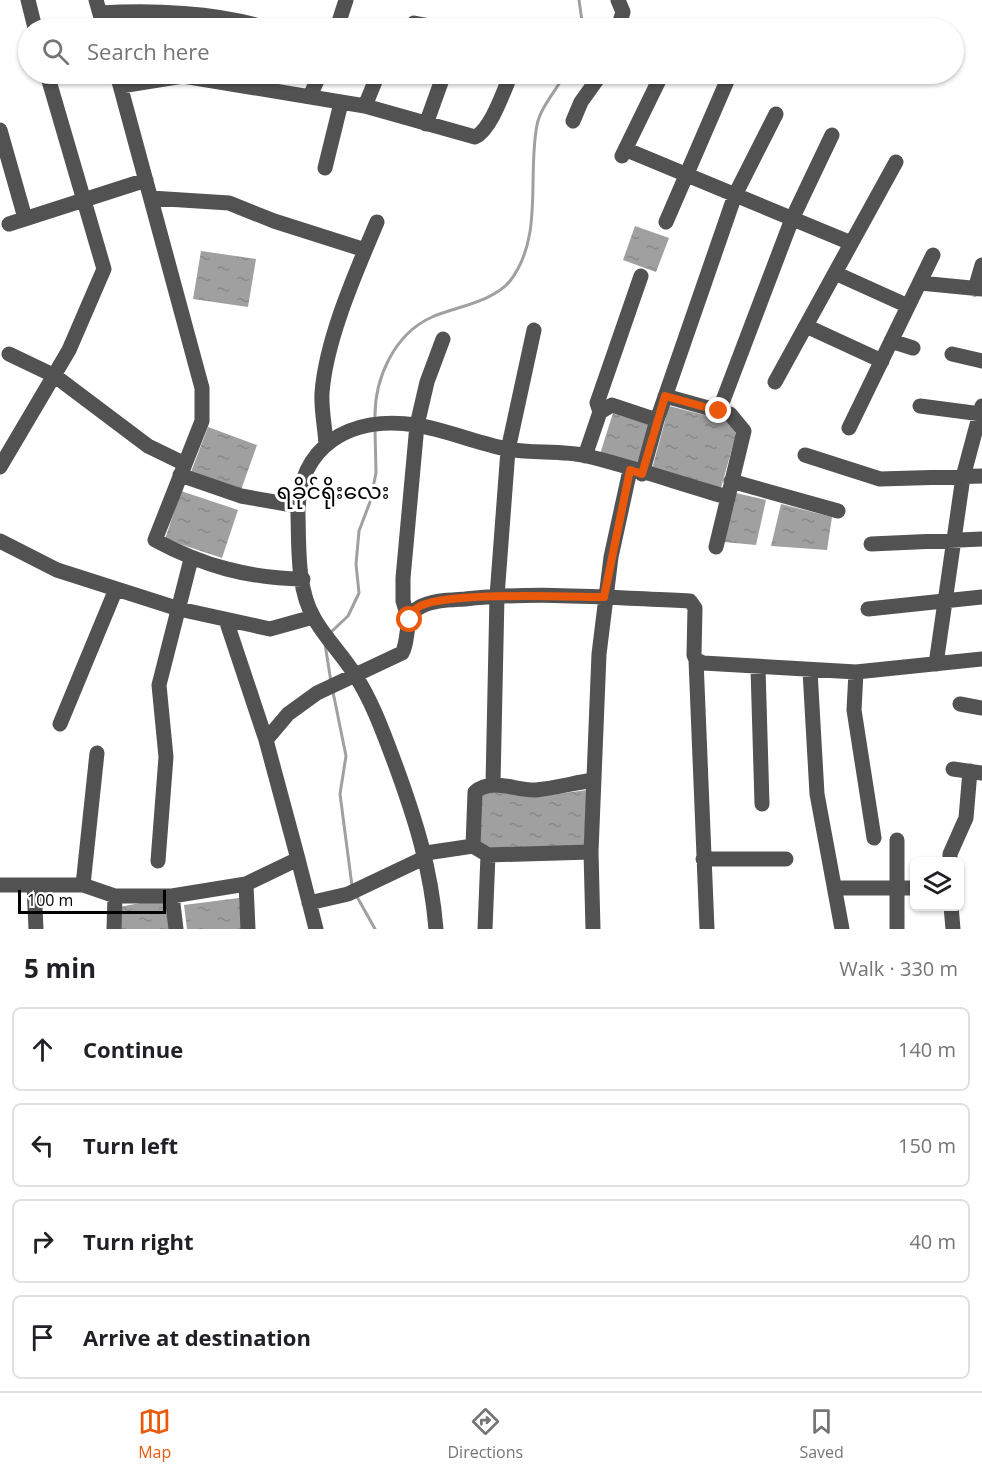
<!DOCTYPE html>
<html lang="en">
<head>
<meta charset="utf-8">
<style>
	body { margin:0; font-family:"Open Sans","Noto Sans Myanmar",sans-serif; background:#f6f6f6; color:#202124 }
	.controls { position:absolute; right:18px; bottom:18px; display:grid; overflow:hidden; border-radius:9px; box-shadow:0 2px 4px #0004 }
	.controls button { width:54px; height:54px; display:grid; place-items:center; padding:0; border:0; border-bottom:2px solid #e0e0e0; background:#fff; color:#202124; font:30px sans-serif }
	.scale { position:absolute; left:18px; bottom:15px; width:148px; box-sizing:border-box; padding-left:6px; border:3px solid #000; border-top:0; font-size:16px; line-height:21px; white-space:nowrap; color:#000; -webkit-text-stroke:4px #fff; paint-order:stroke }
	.stop { position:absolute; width:18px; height:18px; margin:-14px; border:4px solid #ea580c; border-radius:50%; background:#fff }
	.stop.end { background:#ea580c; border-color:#fff; box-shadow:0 2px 6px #0008 }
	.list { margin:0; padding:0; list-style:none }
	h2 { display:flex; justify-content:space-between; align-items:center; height:78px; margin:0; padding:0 24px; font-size:26px }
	h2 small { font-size:20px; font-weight:400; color:#757577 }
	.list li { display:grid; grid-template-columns:39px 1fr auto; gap:18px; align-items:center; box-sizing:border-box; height:84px; margin:0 12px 12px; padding:0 12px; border:2px solid #e0e0e0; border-radius:9px }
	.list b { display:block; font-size:22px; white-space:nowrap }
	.list em { font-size:20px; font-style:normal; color:#757577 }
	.icon { flex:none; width:33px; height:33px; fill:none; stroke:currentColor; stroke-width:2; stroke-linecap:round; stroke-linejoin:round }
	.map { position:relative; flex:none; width:982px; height:929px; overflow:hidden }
	.search { position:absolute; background:#fff; box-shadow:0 2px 4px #0004; left:18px; right:18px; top:18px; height:66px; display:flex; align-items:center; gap:15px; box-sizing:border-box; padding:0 21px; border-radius:33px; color:#757577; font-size:22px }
	.sheet { height:462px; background:#fff }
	nav { display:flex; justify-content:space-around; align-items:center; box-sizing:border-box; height:84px; border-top:2px solid #e0e0e0; background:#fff; font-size:16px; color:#757577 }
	nav a { display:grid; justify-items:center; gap:3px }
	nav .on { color:#ea580c }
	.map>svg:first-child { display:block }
	.water { fill:url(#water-ripples) }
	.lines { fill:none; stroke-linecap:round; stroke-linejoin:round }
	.stream { stroke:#a0a0a0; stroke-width:3 }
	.minor { stroke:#525252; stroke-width:15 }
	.route { stroke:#ea580c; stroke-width:8 }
	.labels { text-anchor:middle; stroke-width:6; stroke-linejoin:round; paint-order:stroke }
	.quarter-label { font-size:22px; fill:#000; stroke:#fff }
</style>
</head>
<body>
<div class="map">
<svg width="982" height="929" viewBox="0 0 982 929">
	<defs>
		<pattern id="water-ripples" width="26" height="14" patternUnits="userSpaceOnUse" patternTransform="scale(1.5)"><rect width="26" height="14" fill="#a0a0a0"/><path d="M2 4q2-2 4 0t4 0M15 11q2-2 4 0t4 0" fill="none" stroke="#888"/></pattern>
	</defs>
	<rect width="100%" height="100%" fill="#fff"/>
	<path class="water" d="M635,226L669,238L656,272L623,260Z
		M201,251L256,259L248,307L193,299Z
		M669,406L728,421L736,434L721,488L652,469Z
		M613,413L650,425L636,466L600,454Z
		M208,427L257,445L241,490L191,472Z
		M181,491L238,510L222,558L165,539Z
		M736,493L766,500L756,545L724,542Z
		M781,504L832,517L827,550L771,546Z
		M492,788L535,797L587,790L584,847L490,850L479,843L480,795Z
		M239,898L242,929H187L184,905Z
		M157,900L167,906L171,929H118L119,907Z"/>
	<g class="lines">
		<path class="stream" d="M579,0L583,28
			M375,419C374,379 394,334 432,317C455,307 493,302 510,281C544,237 527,176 537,125C540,108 557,89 565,74
			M330,633L348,616L359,593L356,564L359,531L370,502L376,473L375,429
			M325,644L331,682
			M333,692L346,756L340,794L352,886
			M356,895L375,929"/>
		<path class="minor" d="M28,0L35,28
			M96,0L104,28
			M100,13C150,10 218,12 265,28
			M414,23L441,28
			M337,28L346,0
			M618,28L623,12L618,0
			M117,74L202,388V421L155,540C203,566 248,578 303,579
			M121,86L183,76L365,106L475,137C491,130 504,90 511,74
			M310,96L320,74
			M365,106L378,74
			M573,121L581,102L601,74
			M426,124L444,74
			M0,130L25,218
			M627,150L851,243
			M622,156L662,74
			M325,168L341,103
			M151,198L229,203L274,221L365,250
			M666,222L730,74
			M9,224L146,180
			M835,273L908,306
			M920,283L982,289
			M975,289L982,265
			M806,326L882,361
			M891,341L913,348
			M9,354L55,376L148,446L185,464
			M952,354L982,361
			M775,382L896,162
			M665,396L730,414L744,431L716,547
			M920,406L982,414
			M719,411L792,219L832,135
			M600,412L612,405L657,420
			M849,428L933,255
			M326,444C325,427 321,409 322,393C326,339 356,272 377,222
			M805,455L880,479L982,476
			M585,456L600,412L597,403L641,276
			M0,467L69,350L104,269L47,74
			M642,474L657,420L735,195L776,114
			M180,475L241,496L298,506
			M731,481L838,511
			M0,541L57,570L179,609L270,629L313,617
			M871,544L982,539
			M868,609L982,597
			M226,620L266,740
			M409,620L403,601V578L417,425L427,382L443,339
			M696,660L707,929
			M936,664L963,477L982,406
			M758,668L762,804
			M810,671L817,794L842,929
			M856,672L854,710L874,838
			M960,704L982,708
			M60,724L116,589
			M953,769L982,773
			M493,784L497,596L508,450L534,330
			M897,840V929
			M473,846L475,792C493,777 515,791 536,790C555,788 574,783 593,780
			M426,853L473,846L488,855L591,852
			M298,859L316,929
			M703,859H786
			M158,861L166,757L159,685L191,559
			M950,862V854L966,818L970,771
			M246,884L248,929
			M0,885H83L115,896H172L246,884L298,859L266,740L288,714L317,693L402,653C410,640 403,616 420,607C433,600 450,600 465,599C539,591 616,598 690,601L695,608L694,655L696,660L703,663L856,672L982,659
			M83,885L97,753
			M34,886L36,929
			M836,888H914
			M172,896L176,929
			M309,903L348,894L426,857
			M951,906L953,929
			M114,929L115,896
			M436,929C431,868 415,818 394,761C383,732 372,701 355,675C343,655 325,638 314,618C297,589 299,548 298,516C297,446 350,415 416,425C447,430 476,443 507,449C533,454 561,450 587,456C633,467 681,484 727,497
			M485,929L488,855
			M593,929L591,852L599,654L611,557L630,470"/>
	</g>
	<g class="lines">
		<path class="route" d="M410,620C412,617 414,611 417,608C440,591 571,597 604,597L630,470L642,474L665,396L719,411"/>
	</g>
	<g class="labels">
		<g class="quarter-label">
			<text x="333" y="499">ရခိုင်ရိုးလေး</text>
		</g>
	</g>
</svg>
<div class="controls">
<button><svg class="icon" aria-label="layers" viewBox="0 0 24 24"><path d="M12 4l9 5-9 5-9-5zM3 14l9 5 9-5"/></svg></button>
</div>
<div class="scale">100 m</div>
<div class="stop" style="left:410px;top:620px"></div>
<div class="stop end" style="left:719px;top:411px"></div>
<div class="search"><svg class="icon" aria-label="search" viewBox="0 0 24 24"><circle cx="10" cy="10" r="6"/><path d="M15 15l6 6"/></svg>Search here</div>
</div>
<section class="sheet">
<h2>5 min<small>Walk · 330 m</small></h2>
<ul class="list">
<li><svg class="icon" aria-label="ahead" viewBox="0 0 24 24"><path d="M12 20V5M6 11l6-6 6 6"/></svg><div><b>Continue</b></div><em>140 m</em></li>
<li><svg class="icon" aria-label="left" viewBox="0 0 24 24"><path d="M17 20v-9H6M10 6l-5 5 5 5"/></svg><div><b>Turn left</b></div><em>150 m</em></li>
<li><svg class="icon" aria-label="right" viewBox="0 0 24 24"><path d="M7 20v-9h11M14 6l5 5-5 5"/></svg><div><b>Turn right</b></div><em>40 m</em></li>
<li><svg class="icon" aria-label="arrive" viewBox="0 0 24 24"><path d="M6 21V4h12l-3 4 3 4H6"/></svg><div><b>Arrive at destination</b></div></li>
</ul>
</section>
<nav>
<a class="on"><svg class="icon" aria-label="map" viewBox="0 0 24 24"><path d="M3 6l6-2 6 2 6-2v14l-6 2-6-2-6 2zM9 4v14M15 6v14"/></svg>Map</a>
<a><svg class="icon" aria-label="directions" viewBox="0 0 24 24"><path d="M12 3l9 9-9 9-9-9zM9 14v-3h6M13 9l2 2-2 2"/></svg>Directions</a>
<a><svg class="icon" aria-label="saved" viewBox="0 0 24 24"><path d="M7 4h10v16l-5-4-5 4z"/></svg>Saved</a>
</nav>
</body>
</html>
